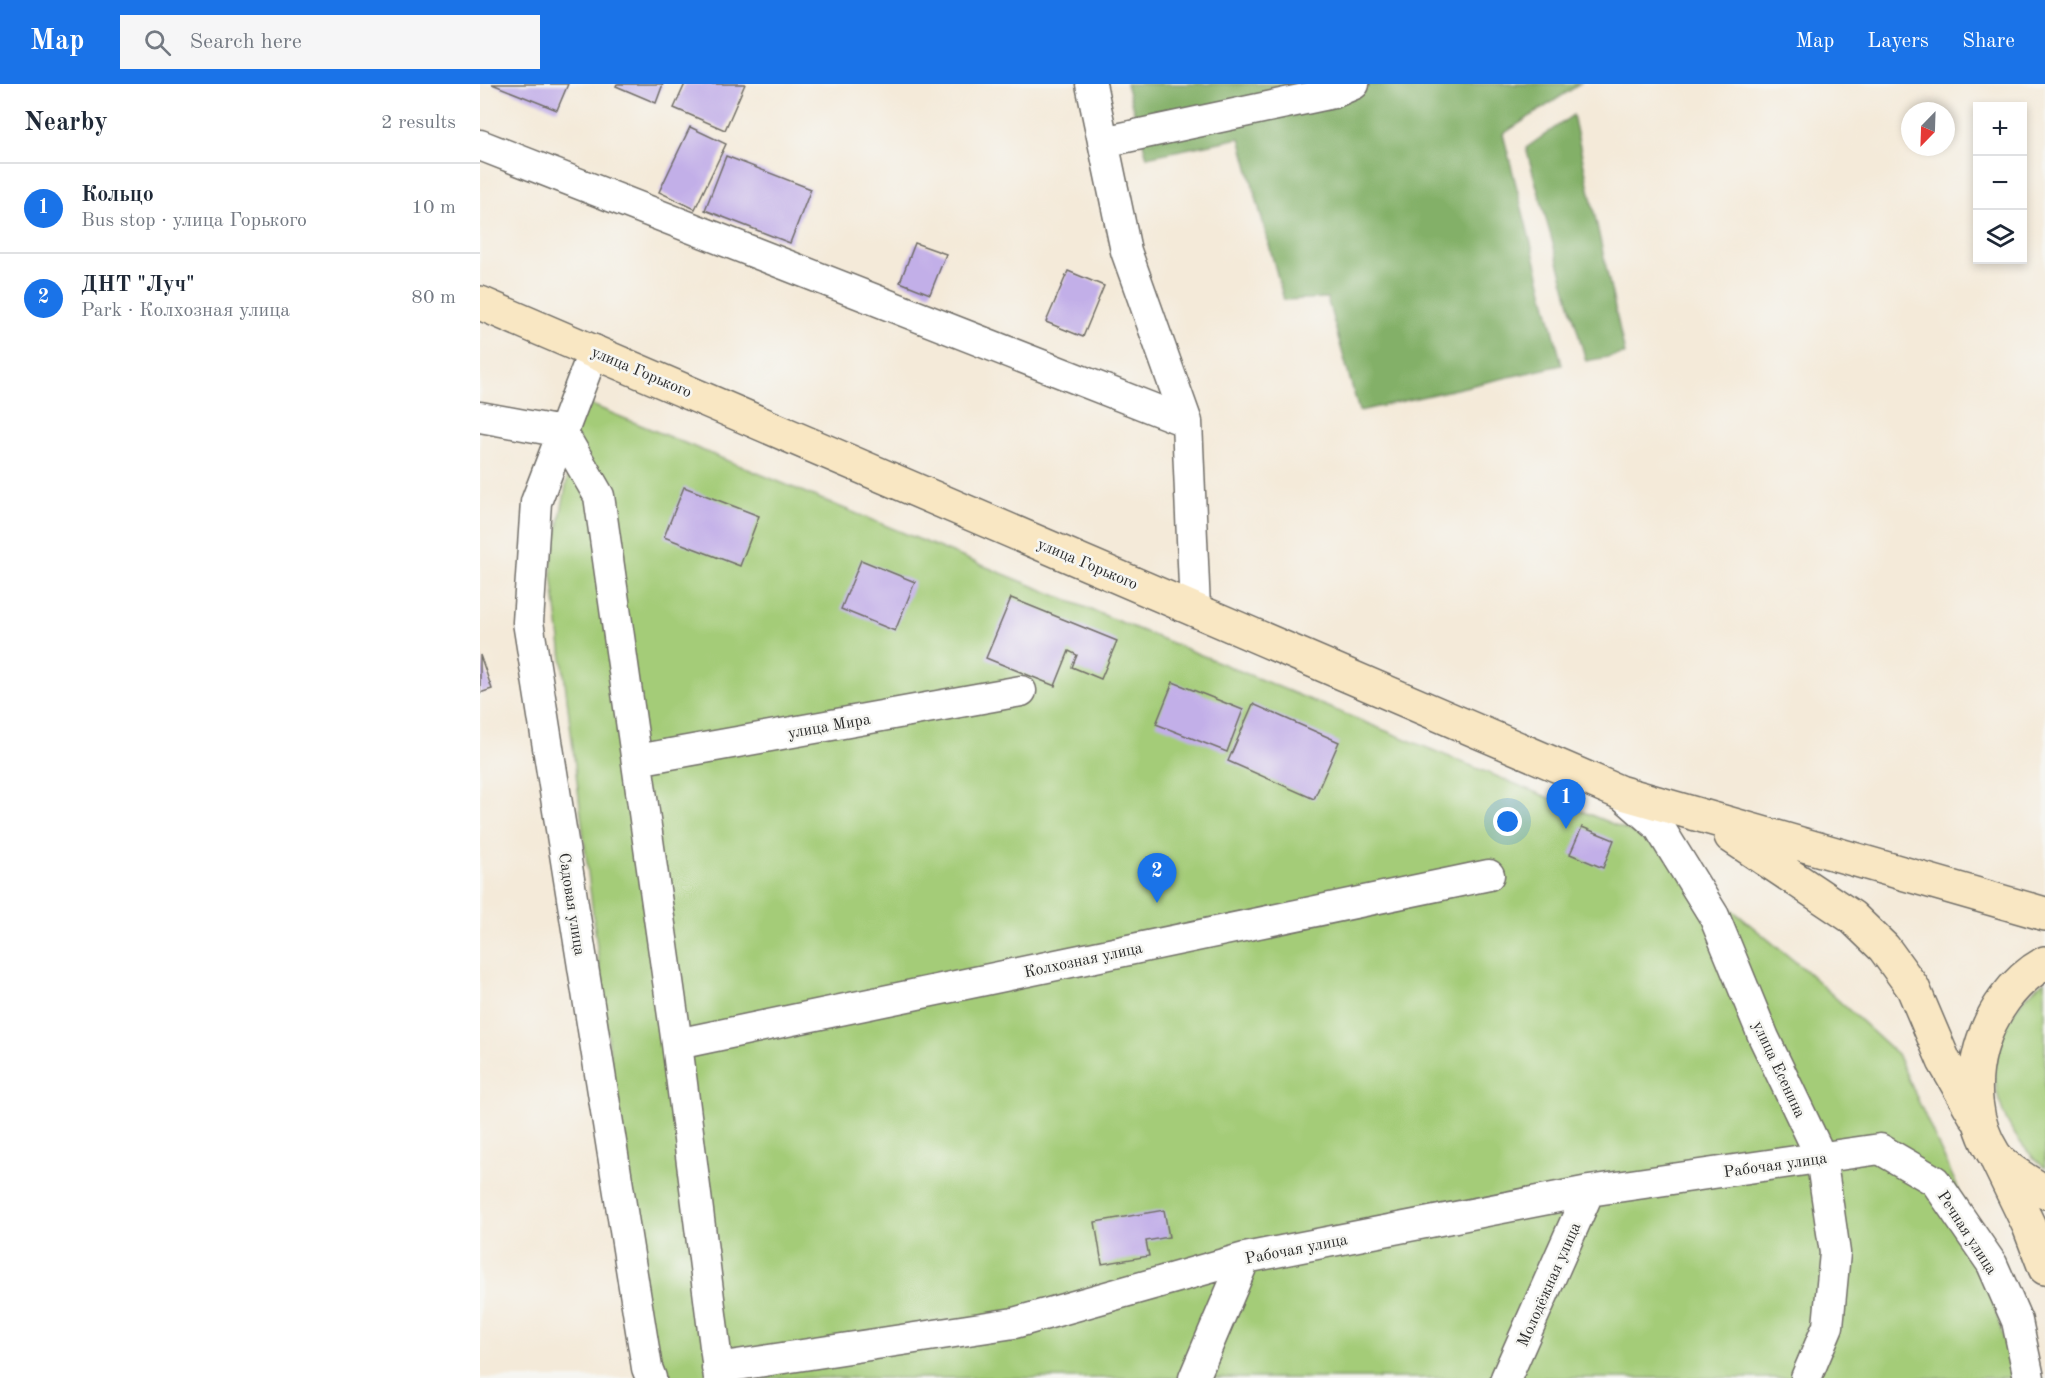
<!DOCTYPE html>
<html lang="en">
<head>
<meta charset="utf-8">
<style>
	body { margin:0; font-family:"Old Standard TT",serif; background:#f6f6f7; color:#1f2937 }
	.controls { position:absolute; right:18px; top:18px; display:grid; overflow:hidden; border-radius:0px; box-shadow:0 3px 9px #0003 }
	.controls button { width:54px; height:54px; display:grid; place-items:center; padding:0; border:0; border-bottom:2px solid #e0e1e3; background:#fff; color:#1f2937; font:30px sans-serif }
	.compass { position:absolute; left:1421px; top:18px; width:54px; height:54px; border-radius:50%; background:#fff; box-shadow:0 3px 9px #0003; rotate:203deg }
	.you { position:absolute; left:1028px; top:738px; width:21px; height:21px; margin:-15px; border:4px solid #fff; border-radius:50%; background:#1a73e8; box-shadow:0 0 0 9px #1a73e833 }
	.badge { display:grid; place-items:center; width:39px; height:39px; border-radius:50%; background:#1a73e8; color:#fff; font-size:20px; font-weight:700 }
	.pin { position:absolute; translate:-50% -50px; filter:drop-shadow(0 2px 3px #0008) }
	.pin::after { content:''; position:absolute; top:32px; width:21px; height:18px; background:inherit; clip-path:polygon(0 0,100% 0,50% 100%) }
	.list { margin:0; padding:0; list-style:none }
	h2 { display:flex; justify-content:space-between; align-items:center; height:78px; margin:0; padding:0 24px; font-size:26px }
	h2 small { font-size:20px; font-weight:400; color:#747a83 }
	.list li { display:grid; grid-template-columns:39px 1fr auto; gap:18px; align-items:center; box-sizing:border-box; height:90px; padding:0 24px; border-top:2px solid #e0e1e3 }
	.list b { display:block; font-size:22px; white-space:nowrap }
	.list p { margin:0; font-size:20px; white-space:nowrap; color:#747a83 }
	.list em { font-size:20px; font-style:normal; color:#747a83 }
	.icon { flex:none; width:33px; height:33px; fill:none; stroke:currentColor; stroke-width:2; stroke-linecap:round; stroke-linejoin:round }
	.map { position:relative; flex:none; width:1565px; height:1294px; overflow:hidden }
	header { display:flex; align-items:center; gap:36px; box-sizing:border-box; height:84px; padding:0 30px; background:#1a73e8; color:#fff }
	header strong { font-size:28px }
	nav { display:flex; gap:33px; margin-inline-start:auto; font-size:21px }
	.search { width:420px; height:54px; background:#f6f6f7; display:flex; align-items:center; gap:15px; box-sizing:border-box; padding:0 21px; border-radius:0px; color:#747a83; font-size:22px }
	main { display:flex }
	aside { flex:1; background:#fff }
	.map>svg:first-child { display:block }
	.green { fill:#a4cc78; stroke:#687c52; stroke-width:1.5 }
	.forest { fill:#83b068; stroke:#576e4a; stroke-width:1.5 }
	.building { fill:#c2afe8 }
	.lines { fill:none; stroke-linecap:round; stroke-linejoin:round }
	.minor-casing { stroke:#716e68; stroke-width:33 }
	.secondary-casing { stroke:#716e68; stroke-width:36 }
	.minor { stroke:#fff; stroke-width:30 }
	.secondary { stroke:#f9e7c3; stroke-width:33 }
	.labels { text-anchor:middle; stroke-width:5; stroke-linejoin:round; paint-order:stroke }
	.street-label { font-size:16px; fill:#2b2b2b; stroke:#f6f6f2 }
</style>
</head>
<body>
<header>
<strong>Map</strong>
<div class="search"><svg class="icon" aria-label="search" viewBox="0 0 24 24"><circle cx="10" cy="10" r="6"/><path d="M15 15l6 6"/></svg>Search here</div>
<nav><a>Map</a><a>Layers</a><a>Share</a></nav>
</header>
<main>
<aside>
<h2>Nearby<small>2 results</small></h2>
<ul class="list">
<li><span class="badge">1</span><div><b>Кольцо</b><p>Bus stop · улица Горького</p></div><em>10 m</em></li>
<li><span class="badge">2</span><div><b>ДНТ &quot;Луч&quot;</b><p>Park · Колхозная улица</p></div><em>80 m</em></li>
</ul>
</aside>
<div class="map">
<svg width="1565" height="1294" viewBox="0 0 1565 1294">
	<rect width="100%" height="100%" fill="#f6f6f2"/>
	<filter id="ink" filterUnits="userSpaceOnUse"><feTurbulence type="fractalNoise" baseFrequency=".0167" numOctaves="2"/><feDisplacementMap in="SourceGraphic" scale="12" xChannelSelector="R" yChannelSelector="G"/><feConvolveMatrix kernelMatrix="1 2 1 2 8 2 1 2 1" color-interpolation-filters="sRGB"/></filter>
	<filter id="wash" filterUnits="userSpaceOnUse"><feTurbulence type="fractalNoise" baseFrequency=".008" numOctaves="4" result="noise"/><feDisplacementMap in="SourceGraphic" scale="24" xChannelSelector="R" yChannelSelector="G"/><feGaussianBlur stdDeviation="1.35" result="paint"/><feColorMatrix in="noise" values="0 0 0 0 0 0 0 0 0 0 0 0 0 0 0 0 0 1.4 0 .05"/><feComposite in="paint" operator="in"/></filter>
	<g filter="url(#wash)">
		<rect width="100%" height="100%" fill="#f4ead9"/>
		<path class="green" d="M102,317L1162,752L1324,885L1417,970L1486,1122L1535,1294H169L71,482Z
			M1565,896V1084C1514,1042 1495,973 1541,918C1548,910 1557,903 1565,896Z"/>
		<path class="forest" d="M646,0H1100L1023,50L1082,281L879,327L847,214L804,216L760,54L667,73Z
			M1093,31L1145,270L1106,277L1046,64Z"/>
		<g id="blocks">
			<path class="building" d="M12,0H88L77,26Z
				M137,0H183L176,19L136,2Z
				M205,0H265L245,46L194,24Z
				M210,43L246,60L215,125L179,108Z
				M246,72L331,105L310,159L225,126Z
				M435,159L466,170L450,210L420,198Z
				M588,187L624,202L603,253L566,238Z
				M204,403L279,432L260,482L184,453Z
				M381,476L435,498L415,547L361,525Z
				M531,514L637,557L621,595L592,583L597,571L589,567L575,602L506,574Z
				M0,571L12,605L0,609Z
				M693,598L763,626L747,668L676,640Z
				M773,620L859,658L834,715L748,677Z
				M1102,743L1134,756L1123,784L1090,770Z
				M684,1126L689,1153L666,1157L669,1172L622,1180L615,1138Z"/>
		</g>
	</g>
	<g filter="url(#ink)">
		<use href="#blocks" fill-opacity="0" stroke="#716e68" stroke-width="1.5"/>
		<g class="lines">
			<g class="minor-casing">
				<path id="minor" d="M611,0L646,167L707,338
					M623,58L853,9L874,0
					M0,61L707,338L715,525
					M114,266L56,418L48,538L167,1284L171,1294
					M0,333L82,348L119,412L197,960L239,1294
					M157,676L541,607
					M1139,708L1179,743L1234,832L1284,954L1341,1073L1355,1169L1348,1242L1326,1294
					M197,960L1009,791
					M237,1284L534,1239L765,1174L1109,1107L1400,1065L1455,1097L1512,1180L1537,1237L1549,1294
					M714,1294L765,1174
					M1026,1294L1109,1107"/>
			</g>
			<g class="secondary-casing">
				<path id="secondary" d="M0,219L1139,708L1565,830
					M1251,752L1372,833L1404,864L1433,904L1464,977L1496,1033
					M1565,879C1502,914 1474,1008 1514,1070C1524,1085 1549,1098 1565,1108
					M1517,1076L1549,1142L1565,1184"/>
			</g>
			<use href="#minor" class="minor"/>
			<use href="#secondary" class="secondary"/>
		</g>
	</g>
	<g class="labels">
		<g class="street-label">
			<text transform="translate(162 287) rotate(23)" y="6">улица Горького</text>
			<text transform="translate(608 479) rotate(23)" y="6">улица Горького</text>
			<text transform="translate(349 641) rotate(-10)" y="6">улица Мира</text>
			<text transform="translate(93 820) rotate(81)" y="6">Садовая улица</text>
			<text transform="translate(603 875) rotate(-12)" y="6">Колхозная улица</text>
			<text transform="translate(1300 985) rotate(65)" y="6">улица Есенина</text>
			<text transform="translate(1295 1080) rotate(-8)" y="6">Рабочая улица</text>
			<text transform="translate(1488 1148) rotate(57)" y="6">Речная улица</text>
			<text transform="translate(816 1164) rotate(-11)" y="6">Рабочая улица</text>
			<text transform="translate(1068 1200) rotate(-66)" y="6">Молодёжная улица</text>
		</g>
	</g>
</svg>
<div class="controls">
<button>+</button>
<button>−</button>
<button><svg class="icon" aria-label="layers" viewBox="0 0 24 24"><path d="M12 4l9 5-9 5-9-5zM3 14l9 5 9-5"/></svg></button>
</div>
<svg class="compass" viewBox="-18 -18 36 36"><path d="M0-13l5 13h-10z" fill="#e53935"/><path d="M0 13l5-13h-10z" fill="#747a83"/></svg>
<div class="you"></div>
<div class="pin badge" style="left:1086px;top:745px">1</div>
<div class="pin badge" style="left:677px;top:819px">2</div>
</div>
</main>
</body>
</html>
